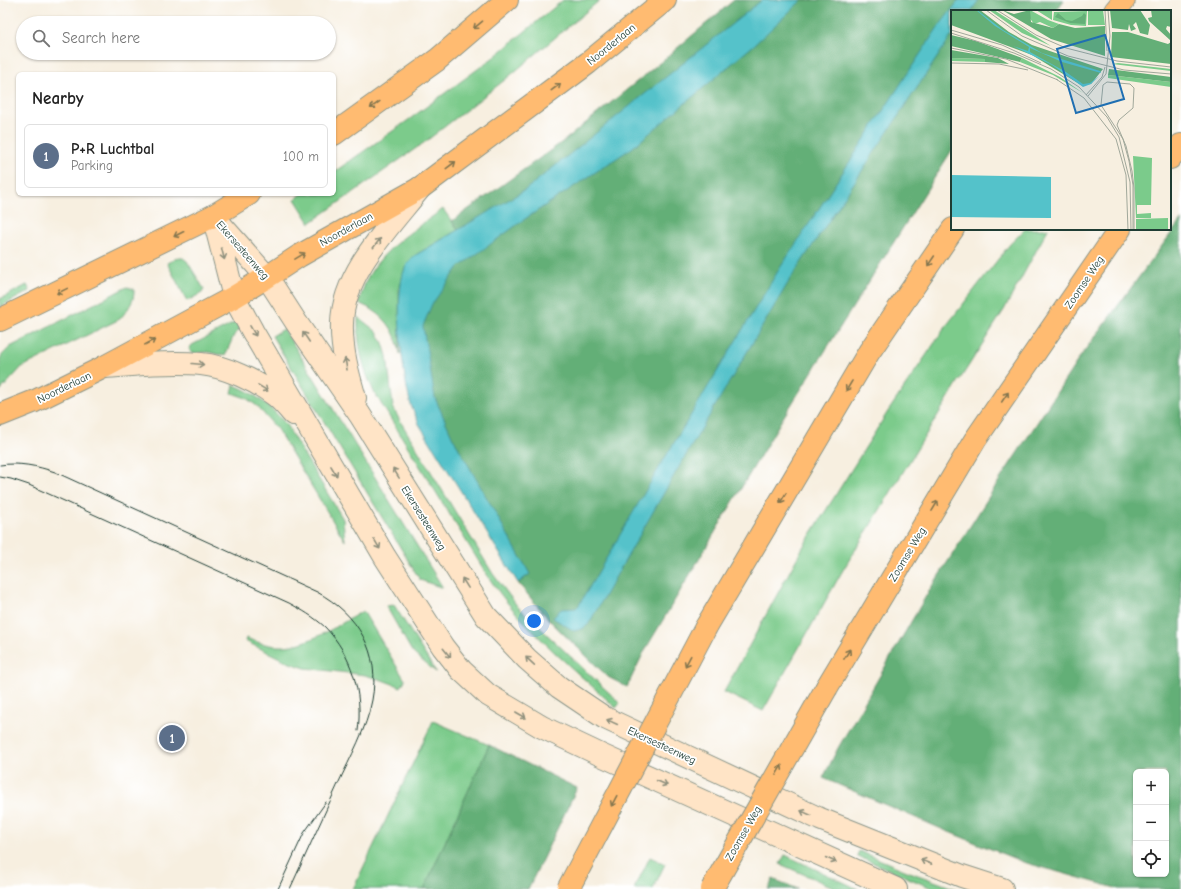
<!DOCTYPE html>
<html lang="en">
<head>
<meta charset="utf-8">
<style>
	body { margin:0; font-family:"Comic Neue",sans-serif; background:#f6f6f6; color:#222 }
	.controls { position:absolute; right:12px; bottom:12px; display:grid; overflow:hidden; border-radius:6px; box-shadow:0 1px 3px #0004 }
	.controls button { width:36px; height:36px; display:grid; place-items:center; padding:0; border:0; border-bottom:1px solid #e0e0e0; background:#fff; color:#222; font:20px sans-serif }
	.you { position:absolute; left:534px; top:621px; width:14px; height:14px; margin:-10px; border:3px solid #fff; border-radius:50%; background:#1a73e8; box-shadow:0 0 0 6px #1a73e833 }
	.badge { display:grid; place-items:center; width:26px; height:26px; border-radius:50%; background:#b45309; color:#fff; font-size:13px; font-weight:700 }
	.pin { position:absolute; translate:-50% -50%; border:2px solid #fff; box-shadow:0 1px 4px #0006 }
	.list { margin:0; padding:0; list-style:none }
	h2 { display:flex; justify-content:space-between; align-items:center; height:52px; margin:0; padding:0 16px; font-size:17px }
	h2 small { font-size:13px; font-weight:400; color:#767676 }
	.list li { display:grid; grid-template-columns:26px 1fr auto; gap:12px; align-items:center; box-sizing:border-box; height:64px; margin:0 8px 8px; padding:0 8px; border:1px solid #e0e0e0; border-radius:6px }
	.list b { display:block; font-size:15px; white-space:nowrap }
	.list p { margin:0; font-size:13px; white-space:nowrap; color:#767676 }
	.list em { font-size:13px; font-style:normal; color:#767676 }
	.icon { flex:none; width:22px; height:22px; fill:none; stroke:currentColor; stroke-width:2; stroke-linecap:round; stroke-linejoin:round }
	.map { position:relative; flex:none; width:1181px; height:889px; overflow:hidden }
	.search { position:absolute; background:#fff; box-shadow:0 1px 3px #0004; left:16px; top:16px; width:320px; height:44px; display:flex; align-items:center; gap:10px; box-sizing:border-box; padding:0 14px; border-radius:22px; color:#767676; font-size:15px }
	.panel { position:absolute; background:#fff; box-shadow:0 1px 3px #0004; left:16px; top:72px; width:320px; height:124px; border-radius:6px }
	.map>svg:first-child { display:block }
	.green { fill:#7bcb8b; stroke:#4d8460 }
	.forest { fill:#64af77; stroke:#427656; fill-rule:evenodd }
	.water { fill:#54c2ca; stroke:#3a807f }
	.lines { fill:none; stroke-linecap:round; stroke-linejoin:round }
	.secondary-casing { stroke:#8b968a; stroke-width:24 }
	.primary-casing { stroke:#8b968a; stroke-width:24 }
	.highway-casing { stroke:#8b968a; stroke-width:24 }
	.secondary { stroke:#ffe4c6; stroke-width:22 }
	.primary { stroke:#ffbb71; stroke-width:22 }
	.highway { stroke:#ffbb71; stroke-width:22 }
	.tram { stroke:#1f3d34; stroke-width:1 }
	.highway-bridge-casing { stroke:#8b968a; stroke-width:24; stroke-linecap:butt }
	.highway-bridge { stroke:#ffbb71; stroke-width:22 }
	.oneway { stroke:#84764f }
	.oneway2 { stroke:#8f907d }
	.labels { text-anchor:middle; stroke-width:3.5; stroke-linejoin:round; paint-order:stroke }
	.street-label { font-size:11px; fill:#1f3d34; stroke:#fff }
	.inset-road { fill:none; stroke:#a1a89b; stroke-width:1 }
	.view { fill:#1f6fb2; fill-opacity:0.15; stroke:#1f6fb2; stroke-width:2 }
	.inset-edge { fill:none; stroke:#1f3d34; stroke-width:2 }
</style>
</head>
<body>
<div class="map">
<svg width="1181" height="889" viewBox="0 0 1181 889">
	<rect width="100%" height="100%" fill="#fff"/>
	<filter id="ink" filterUnits="userSpaceOnUse"><feTurbulence type="fractalNoise" baseFrequency=".025" numOctaves="2"/><feDisplacementMap in="SourceGraphic" scale="8" xChannelSelector="R" yChannelSelector="G"/><feConvolveMatrix kernelMatrix="1 2 1 2 8 2 1 2 1" color-interpolation-filters="sRGB"/></filter>
	<filter id="wash" filterUnits="userSpaceOnUse"><feTurbulence type="fractalNoise" baseFrequency=".012" numOctaves="4" result="noise"/><feDisplacementMap in="SourceGraphic" scale="16" xChannelSelector="R" yChannelSelector="G"/><feGaussianBlur stdDeviation="0.9" result="paint"/><feColorMatrix in="noise" values="0 0 0 0 0 0 0 0 0 0 0 0 0 0 0 0 0 1.4 0 .05"/><feComposite in="paint" operator="in"/></filter>
	<g filter="url(#wash)">
		<rect width="100%" height="100%" fill="#f7efe0"/>
		<path class="green" d="M563,0H600L506,79L425,142L310,223L295,199L302,194H334V172L407,121L494,57Z
			M443,209L458,230L414,256L399,288L400,354C395,328 384,313 358,303C362,294 364,283 369,275C386,246 417,228 443,209Z
			M1025,229H1048L1004,310L957,384L843,570L763,711L724,692L803,547L887,413L946,326L1010,244Z
			M177,258H183L187,261L204,289L202,293L187,301L167,263Z
			M27,285L30,291L0,307V299Z
			M127,287L134,289C135,302 127,310 120,319L22,367L0,391V359L2,355L10,347Z
			M358,317L377,332L383,343L387,356L393,407L399,419L493,574L518,607L620,703L616,708C572,667 523,629 489,578L374,392C362,366 357,346 358,317Z
			M236,322L241,328L234,335L225,356L208,352L191,353L189,348L192,345Z
			M284,329L443,588L420,580L272,336Z
			M234,385C255,393 270,406 285,423L343,519L345,541L277,429L257,406L246,398L232,393Z
			M394,605L436,672L414,654L411,650L386,606Z
			M363,611L405,680L401,687L382,680L365,675L305,668L290,663L245,641L246,638C256,642 266,645 277,646C306,648 338,625 363,611Z
			M433,721L489,745L424,889H353Z
			M859,851L907,871L956,889H934L857,856Z
			M785,855L858,889H838L780,864Z
			M650,857L665,864L653,889H634Z"/>
		<path class="forest" d="M734,0H1064L1056,11H952V150L781,421L644,652L627,687L608,677L550,621L518,583L525,578L414,366L431,263L458,230L452,221L565,140L662,61Z
			M1181,220V889H1119L1023,862L944,830L823,778L838,748L926,596L995,487L1080,357ZM1136,772H1166V874H1136Z
			M489,745L577,788L528,889H424Z
			M773,879L798,889H768Z"/>
		<path class="water" d="M762,0H802L754,45L632,148L525,219L459,267L432,304L423,326L435,398L453,438L530,574L518,583L419,424C417,418 413,411 411,405C402,375 393,296 405,268C407,264 411,259 414,256L525,190Z
			M959,0H979L971,11H952V35L791,278L676,472L588,625L582,629L574,631L553,618L561,609L576,608L579,605L663,461L778,271L936,30Z"/>
	</g>
	<g filter="url(#ink)">
		<g class="lines">
			<g class="secondary-casing">
				<path id="secondary" d="M213,216L267,277L296,322L360,415L486,616L527,659L559,687L605,718L820,819L962,876L1002,889
					M214,219L234,297L253,332L385,557L443,647L461,670L488,695L542,727L601,755L896,889
					M104,367C136,365 169,361 201,364C225,366 258,382 276,396C282,401 288,408 293,414
					M355,398C348,374 341,349 342,323C343,273 390,226 420,188"/>
			</g>
			<g class="primary-casing">
				<path id="primary" d="M334,134L437,60L507,0
					M0,320L213,216L249,194
					M0,415L35,401L104,367L234,297L267,277L299,256L420,188"/>
			</g>
			<g class="highway-casing">
				<path id="highway" d="M1115,11L1124,0
					M1170,158L1181,145
					M420,188L588,63L665,0
					M706,627L869,352L953,229
					M827,687L975,440L1120,229"/>
			</g>
			<use href="#secondary" class="secondary"/>
			<use href="#primary" class="primary"/>
			<use href="#highway" class="highway"/>
			<path class="tram" d="M0,465C19,462 37,466 55,472L317,592C358,614 381,653 372,700C367,728 350,758 338,784C322,819 306,854 290,889
				M0,477L11,479L29,485L289,603C302,610 314,617 325,627C352,655 363,693 358,731
				M278,889L304,833L326,802"/>
			<g class="highway-bridge-casing">
				<path id="highway-bridge" d="M568,889L706,627
					M712,889L827,687"/>
			</g>
			<use href="#highway-bridge" class="highway-bridge"/>
		</g>
		<defs><path id="oneway-shaft" d="M-6 0H5M1.5-3L5.5 0L1.5 3" fill="none" stroke-width="1.6" stroke-linecap="round" stroke-linejoin="round"/></defs>
		<g class="oneway">
			<use href="#oneway-shaft" transform="translate(478 25) rotate(140)"/>
			<use href="#oneway-shaft" transform="translate(556 87) rotate(-37)"/>
			<use href="#oneway-shaft" transform="translate(375 105) rotate(144)"/>
			<use href="#oneway-shaft" transform="translate(451 165) rotate(-37)"/>
			<use href="#oneway-shaft" transform="translate(179 234) rotate(153)"/>
			<use href="#oneway-shaft" transform="translate(300 256) rotate(-31)"/>
			<use href="#oneway-shaft" transform="translate(931 261) rotate(124)"/>
			<use href="#oneway-shaft" transform="translate(62 291) rotate(154)"/>
			<use href="#oneway-shaft" transform="translate(150 342) rotate(-29)"/>
			<use href="#oneway-shaft" transform="translate(849 386) rotate(121)"/>
			<use href="#oneway-shaft" transform="translate(1005 397) rotate(-56)"/>
			<use href="#oneway-shaft" transform="translate(783 498) rotate(121)"/>
			<use href="#oneway-shaft" transform="translate(935 506) rotate(-59)"/>
			<use href="#oneway-shaft" transform="translate(847 654) rotate(-59)"/>
			<use href="#oneway-shaft" transform="translate(688 661) rotate(118)"/>
			<use href="#oneway-shaft" transform="translate(779 770) rotate(-60)"/>
			<use href="#oneway-shaft" transform="translate(614 801) rotate(118)"/>
		</g>
		<g class="oneway2">
			<use href="#oneway-shaft" transform="translate(377 243) rotate(-52)"/>
			<use href="#oneway-shaft" transform="translate(223 254) rotate(76)"/>
			<use href="#oneway-shaft" transform="translate(253 331) rotate(60)"/>
			<use href="#oneway-shaft" transform="translate(306 337) rotate(-124)"/>
			<use href="#oneway-shaft" transform="translate(198 364) rotate(5)"/>
			<use href="#oneway-shaft" transform="translate(346 364) rotate(-100)"/>
			<use href="#oneway-shaft" transform="translate(263 388) rotate(32)"/>
			<use href="#oneway-shaft" transform="translate(334 471) rotate(59)"/>
			<use href="#oneway-shaft" transform="translate(396 473) rotate(-122)"/>
			<use href="#oneway-shaft" transform="translate(377 544) rotate(60)"/>
			<use href="#oneway-shaft" transform="translate(465 583) rotate(-122)"/>
			<use href="#oneway-shaft" transform="translate(447 653) rotate(51)"/>
			<use href="#oneway-shaft" transform="translate(530 661) rotate(-137)"/>
			<use href="#oneway-shaft" transform="translate(521 715) rotate(30)"/>
			<use href="#oneway-shaft" transform="translate(612 722) rotate(-155)"/>
			<use href="#oneway-shaft" transform="translate(662 783) rotate(24)"/>
			<use href="#oneway-shaft" transform="translate(806 813) rotate(-155)"/>
			<use href="#oneway-shaft" transform="translate(831 860) rotate(24)"/>
			<use href="#oneway-shaft" transform="translate(926 862) rotate(-158)"/>
		</g>
	</g>
	<g class="labels">
		<g class="street-label">
			<text transform="translate(611 44) rotate(-39)" y="4">Noorderlaan</text>
			<text transform="translate(346 229) rotate(-29)" y="4">Noorderlaan</text>
			<text transform="translate(243 250) rotate(49)" y="4">Ekersesteenweg</text>
			<text transform="translate(1084 282) rotate(-56)" y="4">Zoomse Weg</text>
			<text transform="translate(64 387) rotate(-26)" y="4">Noorderlaan</text>
			<text transform="translate(424 518) rotate(58)" y="4">Ekersesteenweg</text>
			<text transform="translate(907 554) rotate(-59)" y="4">Zoomse Weg</text>
			<text transform="translate(662 745) rotate(25)" y="4">Ekersesteenweg</text>
			<text transform="translate(743 833) rotate(-60)" y="4">Zoomse Weg</text>
		</g>
	</g>
	<g transform="translate(951 10)">
		<rect width="220" height="220" fill="#f7efe0"/>
		<path d="M38,0H43L100,36L71,23ZM79,0L97,10L108,14L102,18L89,12L83,14L78,7ZM85,0H101V10ZM137,0H152L154,15H137ZM136,1L135,16L120,15L102,10L103,2ZM0,48L34,49V52L0,51ZM71,48L109,67L132,83L102,65L69,52ZM167,53L220,59V61L161,54ZM157,65L220,72V77L157,68ZM182,146L201,148L200,195H186V204L200,203V208H185ZM217,208V220H185V209Z" fill="#7bcb8b"/>
		<path d="M0,0H29L58,22L81,35L152,59L140,74L130,75L81,45L0,15ZM51,0L63,4L79,0L80,12L102,18L108,14L124,18L154,16V46L100,29ZM159,0H189L199,15L197,25L189,23L185,12L182,15L185,19L180,21L178,14L177,20L161,18ZM200,0H220V17L216,16L215,19L220,25L219,30L198,11L197,8L201,7ZM133,3L135,5L134,14L119,13L104,7L107,3L115,10L121,11L131,6ZM161,22H177L217,34L220,32V54L160,47ZM0,25L25,31L71,48L69,52L0,36ZM0,40L47,48L58,54L34,52V49L0,48ZM158,59L220,67V72L157,65Z" fill="#64af77"/>
		<path d="M25,0H26L52,20L91,43L149,61L150,63L111,52L79,38V42L115,62L132,74L139,73L148,66L140,74L132,77L101,55L62,36L77,41L78,37L44,16ZM0,165L100,167V208L0,207Z" fill="#54c2ca"/>
		<path class="inset-road" d="M35,0L71,26L117,46L173,60L220,64M46,0L85,25L115,38L166,51L220,57M154,0L156,41M0,20L51,35L90,53M0,23L63,43L100,59L128,77M0,38L55,49L107,70M0,53L48,54L77,60M105,69L133,88L165,129L175,165L177,220M128,77L156,107L168,127L179,172L180,220M135,85L151,67L154,57M137,86L155,64L159,26L157,0M182,220V175L178,151L172,129L150,95L152,75L156,72L179,74L183,78L182,98L168,110L166,115L175,136L181,161L183,178V220"/>
		<path class="view" d="M154,25L173,89L125,103L106,39Z"/>
		<rect width="220" height="220" class="inset-edge"/>
	</g>
</svg>
<div class="controls">
<button>+</button>
<button>−</button>
<button><svg class="icon" aria-label="locate" viewBox="0 0 24 24"><circle cx="12" cy="12" r="6"/><path d="M12 2v4M12 18v4M2 12h4M18 12h4"/></svg></button>
</div>
<div class="you"></div>
<div class="pin badge" style="left:172px;top:738px;background:#5c6f8a">1</div>
<div class="search"><svg class="icon" aria-label="search" viewBox="0 0 24 24"><circle cx="10" cy="10" r="6"/><path d="M15 15l6 6"/></svg>Search here</div>
<section class="panel">
<h2>Nearby<small></small></h2>
<ul class="list">
<li><span class="badge" style="background:#5c6f8a">1</span><div><b>P+R Luchtbal</b><p>Parking</p></div><em>100 m</em></li>
</ul>
</section>
</div>
</body>
</html>
